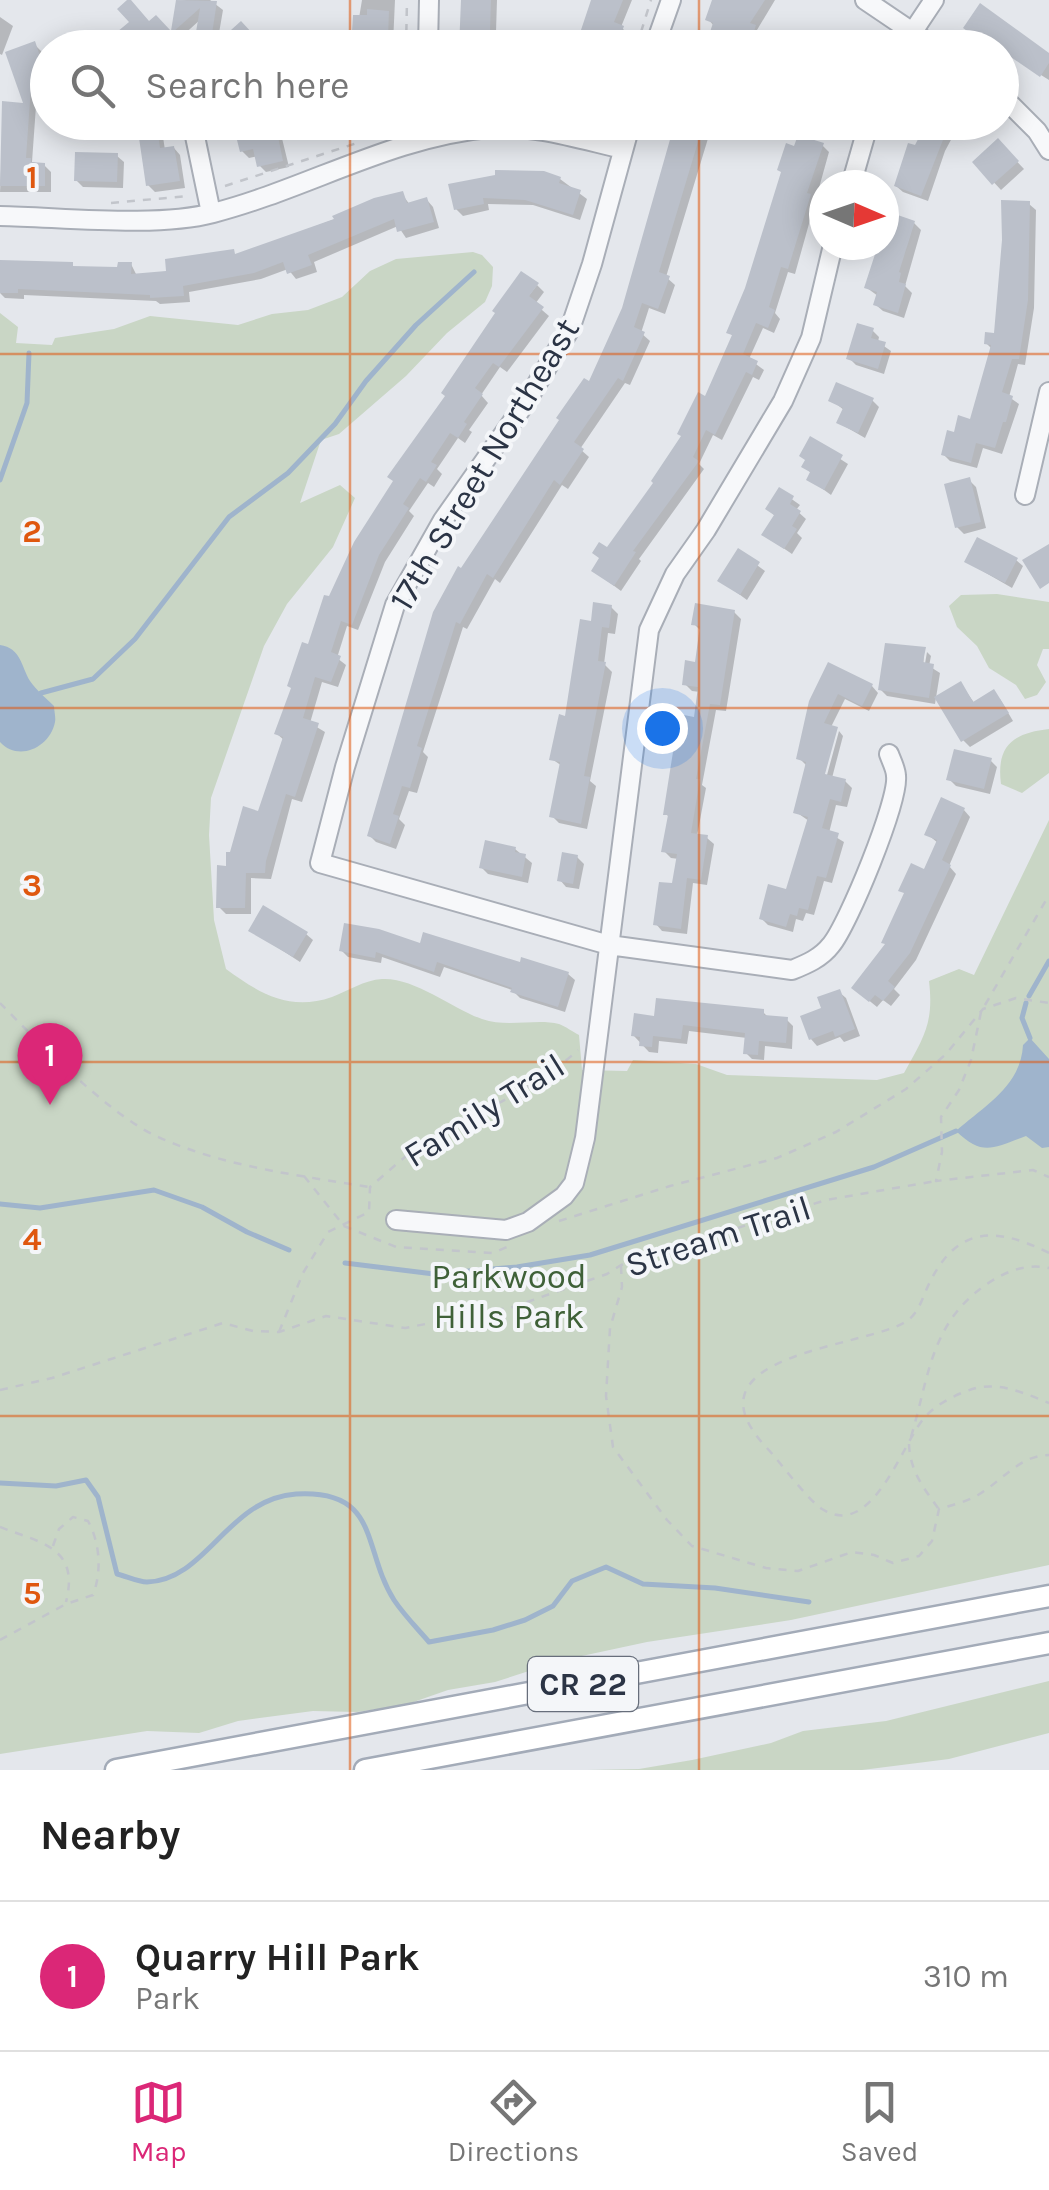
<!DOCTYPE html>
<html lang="en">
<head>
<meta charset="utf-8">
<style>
	body { margin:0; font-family:Karla,sans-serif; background:#f6f6f6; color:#222 }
	.compass { position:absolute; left:809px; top:170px; width:90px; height:90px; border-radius:50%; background:#fff; box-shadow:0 5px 25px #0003; rotate:92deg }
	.you { position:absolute; left:662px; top:728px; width:35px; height:35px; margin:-25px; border:8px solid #fff; border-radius:50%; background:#1a73e8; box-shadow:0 0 0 15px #1a73e833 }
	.badge { display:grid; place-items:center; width:65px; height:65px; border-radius:50%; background:#db2777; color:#fff; font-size:32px; font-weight:700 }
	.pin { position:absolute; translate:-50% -82px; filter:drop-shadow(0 2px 5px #0008) }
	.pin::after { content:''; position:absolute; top:52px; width:35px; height:30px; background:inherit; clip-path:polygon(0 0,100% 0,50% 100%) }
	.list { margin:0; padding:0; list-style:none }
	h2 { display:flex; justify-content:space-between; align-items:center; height:130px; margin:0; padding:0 40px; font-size:42px }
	h2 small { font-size:32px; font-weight:400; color:#767676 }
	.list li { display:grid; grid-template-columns:65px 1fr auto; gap:30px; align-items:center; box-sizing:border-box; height:150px; padding:0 40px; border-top:2px solid #e0e0e0 }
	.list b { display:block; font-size:38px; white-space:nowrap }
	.list p { margin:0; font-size:32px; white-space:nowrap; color:#767676 }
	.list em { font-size:32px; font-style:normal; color:#767676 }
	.icon { flex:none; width:55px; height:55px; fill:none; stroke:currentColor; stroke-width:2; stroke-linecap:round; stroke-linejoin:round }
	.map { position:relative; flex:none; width:1049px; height:1770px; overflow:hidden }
	.search { position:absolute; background:#fff; box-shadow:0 5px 25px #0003; left:30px; right:30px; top:30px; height:110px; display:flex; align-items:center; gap:25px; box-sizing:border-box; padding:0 35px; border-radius:55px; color:#767676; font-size:38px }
	.sheet { height:280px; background:#fff }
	nav { display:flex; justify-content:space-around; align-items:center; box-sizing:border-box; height:140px; border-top:2px solid #e0e0e0; background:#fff; font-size:28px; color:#767676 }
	nav a { display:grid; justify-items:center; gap:5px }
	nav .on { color:#db2777 }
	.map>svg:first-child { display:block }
	.green { fill:#c9d6c5 }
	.water { fill:#9fb4cc }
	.shadow { fill:#0003 }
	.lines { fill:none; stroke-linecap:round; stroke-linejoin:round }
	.stream { stroke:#9fb4cc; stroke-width:5 }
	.building { fill:#bbc0ca }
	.minor-casing { stroke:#a9aeb7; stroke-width:22 }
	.major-casing { stroke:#a3abb8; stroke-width:25 }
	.path { stroke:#c2c5cb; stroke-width:2.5; stroke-dasharray:8 8; stroke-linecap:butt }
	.minor { stroke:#f7f8fa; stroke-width:18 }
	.major { stroke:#fff; stroke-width:20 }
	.grid { fill:none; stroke:#df570f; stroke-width:2.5; stroke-opacity:0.55 }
	.labels { text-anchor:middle; stroke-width:8; stroke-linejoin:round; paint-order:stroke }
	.shield { fill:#f4f6f9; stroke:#676e7b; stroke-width:2.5 }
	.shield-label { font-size:32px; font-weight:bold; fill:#2b3445 }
	.street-label { font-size:35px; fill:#2b3445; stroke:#f4f6f9 }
	.park-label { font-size:35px; fill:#3f6138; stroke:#f4f6f9 }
	.grid-label { font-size:32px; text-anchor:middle; font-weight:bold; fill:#df570f; stroke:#f4f6f9; stroke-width:8; stroke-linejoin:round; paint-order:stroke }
</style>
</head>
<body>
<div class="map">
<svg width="1049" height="1770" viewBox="0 0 1049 1770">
	<rect width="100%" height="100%" fill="#e4e7ec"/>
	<path class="green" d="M473,252L482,255L493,267L492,286L485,302L447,333L406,376L339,434L321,440L300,503L340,485L355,498L333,547L287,604L264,646L211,798L209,835L214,920L226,969C259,993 289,1012 332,997C348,991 364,980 382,979C414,977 453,1009 482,1019C508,1028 536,1018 559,1024C565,1026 573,1032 579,1035L582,1070L627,1071L633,1060L696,1064L727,1075L877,1080L904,1073C924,1037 934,1023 929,981L959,969L974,975L1049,820V1565L791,1620L647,1642L563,1660L495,1682L448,1690L405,1705L357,1712L313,1711L238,1721L199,1733L147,1731L0,1754V313L18,327L16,343L52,345L55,338L114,329L150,316L238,325L272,314L308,310L342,297L370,271L396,259Z
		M997,594L1049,602V649H1043L1037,665L1046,682L1037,695L1025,699L1016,685L989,668L977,646L957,627L949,606L961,595Z
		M1049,729V773L1022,793L1001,784C996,746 1013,733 1049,729Z
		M1049,1681V1733L949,1759L862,1770H587L639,1769L692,1760L771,1743L803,1731L886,1721Z"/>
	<path class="water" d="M0,645C21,648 21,666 30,681C36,690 46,698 54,706C54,711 56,717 55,722C50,748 18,762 0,742Z
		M1030,1038L1049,1059V1147L1042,1148L1026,1136C993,1148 983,1157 956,1131C984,1106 1021,1086 1023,1045Z"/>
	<path class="shadow" d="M186,0H210L223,10L218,39L206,37L199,31L201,19L169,48H152L147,41L135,48L121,32L150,24L156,18L172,36L178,1Z
		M362,0H395L393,44L388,43L387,48H354Z
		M465,0H497L496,32L504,40V48H461Z
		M598,0H632L621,27L629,35L625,48H579L588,16Z
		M714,0H775L757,30L761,34L759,43L750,41L748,48H707L714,26L708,19Z
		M0,17L13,26L2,55L0,54Z
		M973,34L1049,56V80L1009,55L1007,58L1002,54V48Z
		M34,44L41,51L48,69V88L37,92L32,162L44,165L51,172V192H0L4,104L26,106Z
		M251,122H278L289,167L266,172L260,166L258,156L249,158L242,151L253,130Z
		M335,122H367L342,131Z
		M678,122H713L666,277L675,285L665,314L649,308L641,333L650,341L630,385L625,383L580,449L589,457L568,489L562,485L500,583L495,579L467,629L463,627L423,752L428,757L417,793L409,791L399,819L405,825L396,849L376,842L370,836L462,571L590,385L625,309Z
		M930,122L960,123L945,151L928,201L903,192L896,186Z
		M157,130L163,137L165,150L174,148L180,155L185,188L155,192L148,185Z
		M998,141L1024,169L1001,190L975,162Z
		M822,145L829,152L795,274L788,272L775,313L780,319L774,333L763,328L749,359L764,370L759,380L753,377L722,440L713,435L699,464L704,469L639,559L641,561L621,591L594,571L656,483L706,400L734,337L729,332Z
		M117,156L124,162L123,188L83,187L76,180Z
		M560,179L587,199L580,220L533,205L488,204L489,210L463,216L456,209L451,186Z
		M402,194L410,205L427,200L433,207L439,228L406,238L398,226L314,262L317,272L296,279L288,269L261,279L189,292L190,302L160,304L156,301L24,295V299L5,298L0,293V261L72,265L76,269L120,270L131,264L137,276L169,273L236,256Z
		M1029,204L1036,210L1034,308L1025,365L1018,364L1009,397L1019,404L1002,454L983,448L977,468L950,461L943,454L955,435L972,422L992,349L986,343L996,335Z
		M914,223L921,230L905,286L912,293L904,318L883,311L876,305L878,296L867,288L881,245H884V236Z
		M537,285L544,292L535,304L549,316L507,372L500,367L481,395L488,403L469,430L472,432L465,443L458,438L437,469L442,474L434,487L428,483L409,511L414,516L385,562L358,630L347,626L337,658L346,665L338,687L322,682L310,723L325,732L302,802L292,799L271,879L251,878V914H226L219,907L228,868L259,814L284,740L277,734L331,600L395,482L390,476Z
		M872,330L879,337L878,342L891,351L884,374L856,365L849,358Z
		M831,400H872L879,407L865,438L839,423L844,410Z
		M811,440L848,464L831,495L809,479L812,474L804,466Z
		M969,480L976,487L986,528L964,534L957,527Z
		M779,490L800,505L796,510L806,519L797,533L802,538L792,554L764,535L776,517L768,509Z
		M739,552L765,571L747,600L721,581Z
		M1016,560L1023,566L1012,588L967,562Z
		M611,607L618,614L615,634L608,633L604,664L612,672L590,781L596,786L587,829L559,823L552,816L562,766L552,759L567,719L593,623Z
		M734,612L741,619L726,711L716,710L702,785L706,788L697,836L707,838L714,844L707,885L693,883L687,934L662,931L656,924L675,886L679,859L671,858L664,851L670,818L666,814L697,720L700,692L692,691L685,684L697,664L702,632L694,624Z
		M924,649L923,675L927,652L931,656L929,666L940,673L935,704L887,696L880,689Z
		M830,666L872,686L878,693L869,711L845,699L831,727L819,785L824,786L839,731L843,736L832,778L845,781L852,788L847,807L836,805L829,833L844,842L832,883L824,881L814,915L806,913L803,921L796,919L793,932L768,925L762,919L788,892L809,821L796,812L806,765L799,758Z
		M961,684L975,704L1000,699L1013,721L970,747L963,740Z
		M990,760L997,767L990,794L956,786L949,779Z
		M964,810L970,817L949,866L956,874L916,960L894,989L900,995L891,1006L883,1000L877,1007L861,994L938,843L927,834Z
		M515,849L532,863L528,883L488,874L481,867Z
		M577,857L584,864L579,889L566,887L560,880Z
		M251,930L306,934L313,940L300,962Z
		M421,947L568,974L575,980L565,1012L520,998L512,990L444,967L440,977L382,957L381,963L348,957L341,950Z
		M839,992L846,998L860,1036L844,1042L840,1037L817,1046L811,1039L824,1009Z
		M763,1012L769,1018L786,1019L793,1026L792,1049L765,1046L764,1060L752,1059L746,1053L747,1038L689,1031L687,1044L659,1041L658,1053L649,1052L634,1036L656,1018Z"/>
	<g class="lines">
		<path class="stream" d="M0,480L27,403L29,353
			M41,693L93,679L135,639L229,517L288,473L335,424L366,381L416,325L474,272
			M1029,996L1049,961
			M1026,1003L1022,1018L1030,1038
			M0,1204L40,1208L154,1190L202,1207L247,1232L289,1250
			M345,1263L434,1274L517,1267L590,1255L874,1167L956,1131
			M0,1483L56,1486L86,1480L98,1497L117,1574C126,1576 138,1582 147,1582C207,1580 227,1499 296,1494C381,1489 362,1550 394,1600C404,1615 417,1628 429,1642L493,1630L525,1620L553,1606L572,1581L606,1567L643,1584L715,1588L809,1602"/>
	</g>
	<path class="building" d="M127,0H131L149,21L156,15L171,31L176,0L217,1L212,34L196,32L200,8L155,48H149L139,36L129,45L117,32L129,22L117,9Z
		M461,0H491L490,31H498V48H459Z
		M591,0H623L614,22L624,26L616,48H590L591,44L578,39Z
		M712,0H765L750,23L756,25L752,38L744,36L740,48L706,44L713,23L705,20Z
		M980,3L1049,53V63L1040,77L1002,51V48H991L963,28Z
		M367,9L389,11L388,38H382L381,48H351L353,15H367Z
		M241,21L266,48H229L221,39Z
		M822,30L836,39L840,32L866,48H812Z
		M35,41L48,80L31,86L26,158H31V162L45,163V186H0L2,101L23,103L5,52Z
		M275,122L283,161L257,167L253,149L240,152L235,132Z
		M675,122H704L659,272L670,276L658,309L642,303L634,327L645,332L623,381L618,378L574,442L584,449L560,485L554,480L493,578L487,574L460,624L456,622L417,746L422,748L410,788L402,786L393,814L399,816L390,844L367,836L433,612L458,566L461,568L559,420L556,418L584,378L589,381L622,308Z
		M927,122H950L921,196L894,186L908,143L915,145Z
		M157,128L160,148L174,146L180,181L146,186L138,131Z
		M798,135L824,143L807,193L811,194L788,269L781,267L769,307L775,310L768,328L756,323L743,354L758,361L752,375L746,372L715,435L706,430L693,457L699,461L633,551L636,552L614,586L591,571L599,558L592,553L599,542L607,547L653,483L651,481L681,436L677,434L698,392L705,396L732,335L726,333L745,288L781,172L777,170L786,143L794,146Z
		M998,138L1019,161L992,185L972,162Z
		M75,152L118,153L117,182L74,181Z
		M495,170L544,171L561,177L559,183L581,190L573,215L525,200L483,198L484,204L454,210L448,184L495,175Z
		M403,191L407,203L427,197L434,222L397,232L394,219L308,255L312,265L287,274L283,262L254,273L183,286L184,296L150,298V295L18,289V293H0V260L73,262V266L117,267L118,262H132L131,274L166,271L165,259L234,249L235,254L334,219L332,216L374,198Z
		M1001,200L1030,201L1028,300L1019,359H1012L1002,392L1013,396L1006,422H1003L995,448L976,443L971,463L941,455L947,430L954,432L958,415L970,419L991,345L984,344L985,332L994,333L1002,240Z
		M889,212L915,221L899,272L901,273L899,282L906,284L898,313L873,305L877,292L864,288L878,245H884V228Z
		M521,271L539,283L529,296L544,307L499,367L493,363L475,388L483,394L464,422L467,424L458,438L450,433L431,462L437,465L426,482L420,478L403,504L409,508L379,555L352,625L341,621L331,652L341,656L331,682L315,677L303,718L319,723L295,797L286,794L266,861L265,873H246L245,908H216L217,865L226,866V852H230L243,806L258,811L283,737L274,734L291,688L287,686L302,642L308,644L324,595L329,596L354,542L393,481L387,477L445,396L441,393L495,313L492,311Z
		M857,323L874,328L871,338L886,342L878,369L846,359Z
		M836,382L874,398L858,433L836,423L843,408L828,401Z
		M810,436L843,455L824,490L806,480L810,472L801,467L805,460L799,456Z
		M970,477L981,522L955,528L944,484Z
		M779,487L794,496L790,504L801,511L792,526L797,529L784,549L761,535L774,515L765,509Z
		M977,537L1018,558L1005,583L964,562Z
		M1049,544V583L1040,589L1022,560Z
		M738,548L760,562L740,595L717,581Z
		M593,602L612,605L609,628L602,627L598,661L606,662L584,776L590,777L581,824L549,817L560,762L549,760L559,714L565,716L580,619L591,621Z
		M695,603L735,610L720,705L710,704L696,779H700L691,833L708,835L701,880L687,878L681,929L653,925L659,882L672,883L677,854L661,852L668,815H663L679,714L694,717L698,687L682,685L685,660L695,662L700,626L691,625Z
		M885,643L926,647L923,662L934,664L929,698L878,690Z
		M828,662L873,684L862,706L838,694L824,723L838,727L825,774L846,779L841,802L830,799L822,828L839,833L826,878L817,876L808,910L799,908L797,916L790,914L786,927L759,919L768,884L786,889L808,817L793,813L806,762L796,759L809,701Z
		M961,681L973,702L994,689L1009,713L961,742L934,697Z
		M954,749L992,758L984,789L946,780Z
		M941,797L965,808L942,860L951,865L910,953L888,981L895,987L883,1001L875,995L869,1002L851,988L885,944L881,943L904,893L898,891L911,863L924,869L937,840L924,835Z
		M485,840L516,847L515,852L526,854L522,877L479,868Z
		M562,852L578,855L573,884L557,881Z
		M263,905L308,932L293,957L248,931Z
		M344,923L379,929L420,943L423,932L520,962L521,957L569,972L558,1007L510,992L512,988L437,962L434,972L376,952L375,958L339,951Z
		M840,989L855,1029L835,1037L833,1031L809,1040L800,1016L821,1008L817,997Z
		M656,998L764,1009V1015L788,1017L786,1043L759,1041L758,1055L743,1054L745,1033L683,1025L681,1039L653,1036L652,1047L639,1046L640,1037L631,1036L634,1013L654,1016Z"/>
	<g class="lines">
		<g class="minor-casing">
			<path id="minor" d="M865,0L936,48
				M428,48L429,0
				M654,48L671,0
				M902,48L934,0
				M1002,96L1037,131L1049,150
				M192,122L211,213
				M631,122L592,264L570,329L526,402L443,520L395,605L345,767L320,863L609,945L792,970C807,964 821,958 831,945C848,925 899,801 896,776C896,769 891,760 889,754
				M851,185L869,122
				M0,216C61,217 156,228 213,213C306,189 392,137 488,128C534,124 579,139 623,149
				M1025,495L1049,392
				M396,1220L506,1230L528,1222L564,1196L574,1183L585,1138L649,630L675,574L706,530L783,401L811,338L833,245"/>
		</g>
		<g class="major-casing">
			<path id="major" d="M116,1770L1049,1596
				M365,1770L1049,1643"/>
		</g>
		<path class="path" d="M641,32L651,0
			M406,48L407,0
			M594,122L612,124
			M225,186L360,142
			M111,203L188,196
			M0,1003C37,1041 106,1111 152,1134C218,1166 297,1175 369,1187
			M985,1005L1049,895
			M981,1012L971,1060L959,1090L941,1117L942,1152L936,1181L1033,1170L1049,1177
			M304,1176L344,1226L396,1247L493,1253L507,1247
			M559,1221L670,1186L777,1158L836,1132L906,1089L946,1054L983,1009L1016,998L1049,1003
			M1049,1253C997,1227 958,1225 930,1282C923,1295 920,1312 907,1321C866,1348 679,1353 766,1447C782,1464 805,1497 822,1509C872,1541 902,1444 924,1418C936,1404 958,1393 976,1388C1001,1382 1026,1394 1049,1403
			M621,1266L622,1287L610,1328L606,1396L613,1447L667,1520L692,1546L766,1568L798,1571L852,1552L874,1555L893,1563L919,1556L932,1541L939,1509C952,1505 966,1502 978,1495C1002,1481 1020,1455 1049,1455
			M279,1332L303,1273L328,1232L369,1212L370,1187C388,1172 405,1155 425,1143C475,1113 535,1090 578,1050
			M0,1390L52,1378L223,1323L253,1331L279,1332L326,1316L405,1328L513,1307L607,1274L621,1265L826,1200L936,1181
			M911,1437C929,1377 930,1325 984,1286C1004,1272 1025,1263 1049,1268
			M909,1444C910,1471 923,1487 938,1508
			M0,1527C41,1543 80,1547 66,1602
			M0,1640L66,1604L93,1595C102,1571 100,1543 88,1521L73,1517L59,1529L53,1546"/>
		<use href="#minor" class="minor"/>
		<use href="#major" class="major"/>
	</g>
	<path class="grid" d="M350,0V48M699,0V48M350,122V1770M699,122V1770M0,354H1049M0,708H1049M0,1062H1049M0,1416H1049"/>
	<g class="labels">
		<rect class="shield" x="528" y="1657" width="110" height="54" rx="8"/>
		<g class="shield-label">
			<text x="583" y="1695">CR 22</text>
		</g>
		<g class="street-label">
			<text transform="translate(484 464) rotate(-59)" y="12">17th Street Northeast</text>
			<text transform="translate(484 1110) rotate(-32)" y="12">Family Trail</text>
			<text transform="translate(718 1236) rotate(-18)" y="12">Stream Trail</text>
		</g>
		<g class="park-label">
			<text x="509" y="1288">Parkwood<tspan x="509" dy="40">Hills Park</tspan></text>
		</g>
	</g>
	<g class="grid-label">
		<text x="32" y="188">1</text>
		<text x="32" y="542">2</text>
		<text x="32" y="896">3</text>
		<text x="32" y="1250">4</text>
		<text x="32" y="1604">5</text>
	</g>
</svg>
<svg class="compass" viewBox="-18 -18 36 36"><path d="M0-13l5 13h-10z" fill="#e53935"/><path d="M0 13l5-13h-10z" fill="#767676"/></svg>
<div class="you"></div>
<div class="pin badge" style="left:50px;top:1105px">1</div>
<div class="search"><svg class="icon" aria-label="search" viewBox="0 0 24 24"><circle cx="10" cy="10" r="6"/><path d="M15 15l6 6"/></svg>Search here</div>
</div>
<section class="sheet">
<h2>Nearby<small></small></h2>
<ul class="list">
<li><span class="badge">1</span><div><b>Quarry Hill Park</b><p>Park</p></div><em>310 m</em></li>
</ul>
</section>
<nav>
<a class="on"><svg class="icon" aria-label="map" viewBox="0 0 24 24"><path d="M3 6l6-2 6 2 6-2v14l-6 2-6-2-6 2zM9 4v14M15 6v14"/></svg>Map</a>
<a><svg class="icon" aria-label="directions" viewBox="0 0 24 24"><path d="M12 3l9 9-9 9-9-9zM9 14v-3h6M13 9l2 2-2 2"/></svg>Directions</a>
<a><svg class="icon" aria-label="saved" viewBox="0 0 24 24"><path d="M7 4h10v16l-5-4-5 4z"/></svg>Saved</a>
</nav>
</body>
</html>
